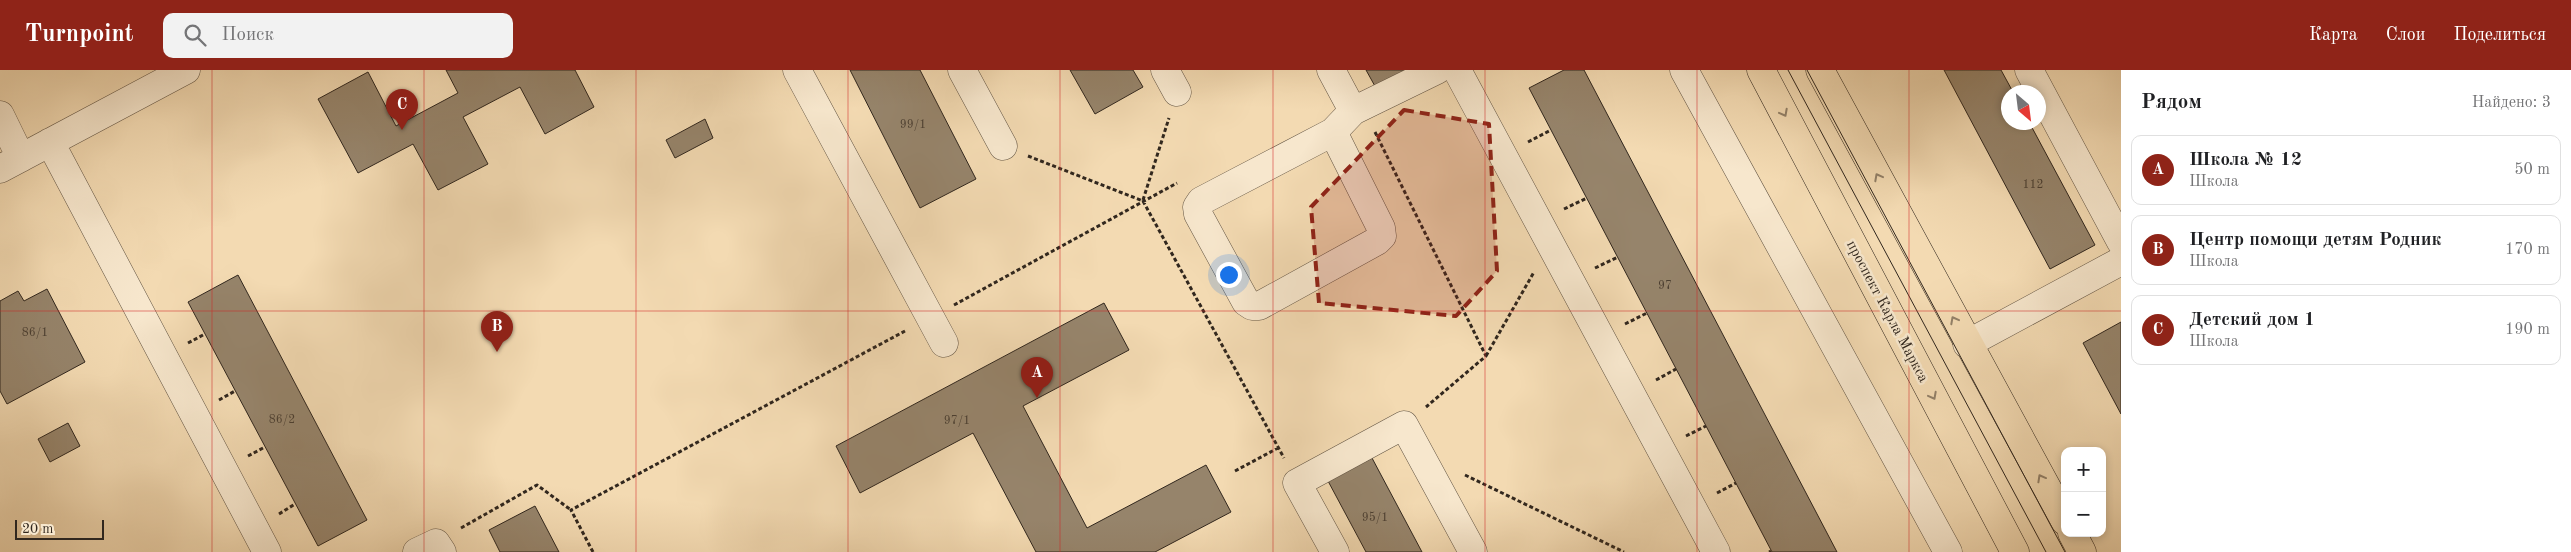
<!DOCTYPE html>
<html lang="ru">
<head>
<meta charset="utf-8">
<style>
	body { margin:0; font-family:"Old Standard TT",serif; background:#f2f2f2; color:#202124 }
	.controls { position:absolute; right:15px; bottom:15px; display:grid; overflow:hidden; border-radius:10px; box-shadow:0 2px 8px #0003 }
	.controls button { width:45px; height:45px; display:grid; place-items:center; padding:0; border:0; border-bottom:1px solid #e0e0e0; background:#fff; color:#202124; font:25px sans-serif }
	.compass { position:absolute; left:2001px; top:15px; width:45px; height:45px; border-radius:50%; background:#fff; box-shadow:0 2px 8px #0003; rotate:152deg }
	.scale { position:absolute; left:15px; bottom:12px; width:89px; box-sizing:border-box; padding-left:5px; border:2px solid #31271e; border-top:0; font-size:14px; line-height:18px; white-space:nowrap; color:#31271e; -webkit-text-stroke:4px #f7e7cd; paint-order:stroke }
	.you { position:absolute; left:1228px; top:204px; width:18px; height:18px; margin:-12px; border:4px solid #fff; border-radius:50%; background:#1a73e8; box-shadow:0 0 0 8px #1a73e833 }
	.badge { display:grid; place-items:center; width:32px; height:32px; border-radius:50%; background:#8f2418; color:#fff; font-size:16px; font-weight:700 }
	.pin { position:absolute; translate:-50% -41px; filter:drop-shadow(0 1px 2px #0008) }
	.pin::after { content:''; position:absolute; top:26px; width:18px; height:15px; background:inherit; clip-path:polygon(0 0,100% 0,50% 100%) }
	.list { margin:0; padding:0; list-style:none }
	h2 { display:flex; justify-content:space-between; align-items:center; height:65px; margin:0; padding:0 20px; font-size:21px }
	h2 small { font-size:16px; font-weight:400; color:#757577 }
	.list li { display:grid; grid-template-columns:32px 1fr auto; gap:15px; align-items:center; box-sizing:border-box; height:70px; margin:0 10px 10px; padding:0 10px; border:1px solid #e0e0e0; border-radius:10px }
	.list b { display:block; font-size:19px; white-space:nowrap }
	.list p { margin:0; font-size:16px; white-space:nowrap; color:#757577 }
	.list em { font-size:16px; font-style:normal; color:#757577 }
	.icon { flex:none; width:28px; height:28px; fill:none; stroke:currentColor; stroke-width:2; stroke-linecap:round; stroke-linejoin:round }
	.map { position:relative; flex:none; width:2121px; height:482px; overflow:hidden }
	header { display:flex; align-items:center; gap:30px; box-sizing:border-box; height:70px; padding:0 25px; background:#8f2418; color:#fff }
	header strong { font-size:24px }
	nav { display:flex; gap:28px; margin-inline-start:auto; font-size:18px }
	.search { width:350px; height:45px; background:#f2f2f2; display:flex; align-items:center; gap:12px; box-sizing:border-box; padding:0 18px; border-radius:10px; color:#757577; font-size:19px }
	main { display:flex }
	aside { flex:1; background:#fff }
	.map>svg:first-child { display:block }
	.building { fill:#96846b; stroke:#31271e }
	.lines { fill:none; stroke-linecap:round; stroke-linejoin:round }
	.minor-casing { stroke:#625443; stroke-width:29 }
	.major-casing { stroke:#31271e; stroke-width:29 }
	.path { stroke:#31271e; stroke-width:3; stroke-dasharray:4 2.5; stroke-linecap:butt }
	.minor { stroke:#f7e7cd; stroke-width:28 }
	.major { stroke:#f3dab2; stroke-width:28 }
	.tram { stroke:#31271e; stroke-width:1 }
	.oneway { stroke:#928068 }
	.marked { fill:#8f2418; fill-opacity:0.2; stroke:#8f2418; stroke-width:4; stroke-dasharray:10 6; stroke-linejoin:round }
	.grid { fill:none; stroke:#d62828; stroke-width:1; stroke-opacity:0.55 }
	.labels { text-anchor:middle; stroke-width:5; stroke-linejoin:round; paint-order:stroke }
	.number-label { font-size:12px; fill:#4a3e31 }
	.street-label { font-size:15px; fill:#31271e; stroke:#f7e7cd }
</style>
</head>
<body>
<header>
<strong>Turnpoint</strong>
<div class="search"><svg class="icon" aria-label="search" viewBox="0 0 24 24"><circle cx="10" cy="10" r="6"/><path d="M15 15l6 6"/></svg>Поиск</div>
<nav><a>Карта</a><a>Слои</a><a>Поделиться</a></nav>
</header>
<main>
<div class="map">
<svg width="2121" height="482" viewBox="0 0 2121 482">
	<rect width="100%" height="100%" fill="#f3dab2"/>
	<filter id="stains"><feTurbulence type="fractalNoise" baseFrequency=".004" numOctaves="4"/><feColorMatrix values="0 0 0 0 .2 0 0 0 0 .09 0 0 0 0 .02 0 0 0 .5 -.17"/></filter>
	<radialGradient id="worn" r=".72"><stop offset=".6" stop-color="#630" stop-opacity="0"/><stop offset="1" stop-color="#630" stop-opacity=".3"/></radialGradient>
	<path class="building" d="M446,0H575L594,37L545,64L520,17L463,47L488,94L438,120L413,74L358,103L318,29L368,2L396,56L458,23Z
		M850,0H920L976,109L920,138Z
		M1070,0H1133L1143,17L1095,44Z
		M1366,0H1411L1376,18Z
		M1564,0H1584L1837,482H1772L1529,18Z
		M1944,0H2001L2013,22H2009V52H2029L2095,175L2050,199Z
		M705,49L713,68L675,88L666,70Z
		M238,205L367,450L318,476L188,232Z
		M47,219L85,292L7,334L0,321V231L18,221L24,231Z
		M1104,233L1129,280L1023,336L1087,458L1206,395L1231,442L1155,482H1036L973,363L860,423L836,376Z
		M2121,252V344L2083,273Z
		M68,353L80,376L50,392L38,369Z
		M1372,388L1422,482H1366L1328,411Z
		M535,436L559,482H500L489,460Z"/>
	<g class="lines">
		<g class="minor-casing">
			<path id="minor" d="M797,0L944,273
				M962,0L1003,76
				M1165,0L1177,22
				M1331,0L1353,41L1437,0
				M1457,0L1716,482
				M1684,0L1948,482
				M2029,0L2121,172
				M0,45L21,88
				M1333,62L1381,158L1382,166L1377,171L1259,236H1252L1246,232L1198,144L1197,137L1201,131L1333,62L1353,41
				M50,72L267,482
				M0,99L186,0
				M1967,274L2121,191
				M417,482L436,473L442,482
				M1335,482L1297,413L1404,355L1473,482"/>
		</g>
		<g class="major-casing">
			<path id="major" d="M1761,0L2015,482
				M1820,0L2065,451
				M2072,463L2082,482"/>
		</g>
		<path class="path" d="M1375,62L1486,286L1426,337
			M1528,72L1551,60
			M1028,86L1143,131L1284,388
			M1143,130L1169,48
			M1564,139L1587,128
			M1595,198L1618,187
			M954,235L1177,113
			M1625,254L1647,243
			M188,273L205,264
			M1486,286L1534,202
			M1656,310L1676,299
			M219,330L235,321
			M1686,366L1706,356
			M248,386L265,377
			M1235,401L1278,378
			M1465,405L1624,482
			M1717,423L1736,413
			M279,444L295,434
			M461,458L537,415L571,440
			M593,482L571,440L905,261
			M1769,482L1771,481"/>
		<use href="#minor" class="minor"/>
		<use href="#major" class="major"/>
		<path class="tram" d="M1788,0L2046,482
			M1807,0L2065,482"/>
	</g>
	<defs><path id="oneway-chevron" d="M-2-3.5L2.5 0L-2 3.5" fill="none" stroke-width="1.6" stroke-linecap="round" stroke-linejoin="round" transform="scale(1.25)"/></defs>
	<g class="oneway">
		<use href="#oneway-chevron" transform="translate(1784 43) rotate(62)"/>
		<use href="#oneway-chevron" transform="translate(1878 107) rotate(-118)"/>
		<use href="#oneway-chevron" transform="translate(1954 250) rotate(-118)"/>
		<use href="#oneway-chevron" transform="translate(1933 326) rotate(62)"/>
		<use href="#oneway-chevron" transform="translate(2041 408) rotate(-119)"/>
	</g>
	<path class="marked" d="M1404,40L1489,54L1497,201L1456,246L1319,233L1311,137Z"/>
	<path class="grid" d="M212,0V482M424,0V482M636,0V482M848,0V482M1060,0V482M1273,0V482M1485,0V482M1697,0V482M1909,0V482M0,241H2121"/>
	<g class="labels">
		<g class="number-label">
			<text x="913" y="58">99/1</text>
			<text x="2033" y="118">112</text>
			<text x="1665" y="219">97</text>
			<text x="35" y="266">86/1</text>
			<text x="282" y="353">86/2</text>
			<text x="957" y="354">97/1</text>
			<text x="1375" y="451">95/1</text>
		</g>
		<g class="street-label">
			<text transform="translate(1888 241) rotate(62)" y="5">проспект Карла Маркса</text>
		</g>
	</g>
	<rect width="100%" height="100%" filter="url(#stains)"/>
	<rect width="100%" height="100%" fill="url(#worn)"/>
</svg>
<div class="controls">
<button>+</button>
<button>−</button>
</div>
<svg class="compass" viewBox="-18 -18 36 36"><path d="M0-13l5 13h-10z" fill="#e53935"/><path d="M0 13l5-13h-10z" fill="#757577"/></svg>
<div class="scale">20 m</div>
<div class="you"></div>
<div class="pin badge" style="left:1037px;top:328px">A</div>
<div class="pin badge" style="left:497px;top:282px">B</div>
<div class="pin badge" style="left:402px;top:60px">C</div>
</div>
<aside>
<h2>Рядом<small>Найдено: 3</small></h2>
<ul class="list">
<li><span class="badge">A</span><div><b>Школа № 12</b><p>Школа</p></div><em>50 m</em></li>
<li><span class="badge">B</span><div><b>Центр помощи детям Родник</b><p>Школа</p></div><em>170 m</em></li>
<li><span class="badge">C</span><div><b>Детский дом 1</b><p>Школа</p></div><em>190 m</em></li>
</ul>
</aside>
</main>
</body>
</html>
